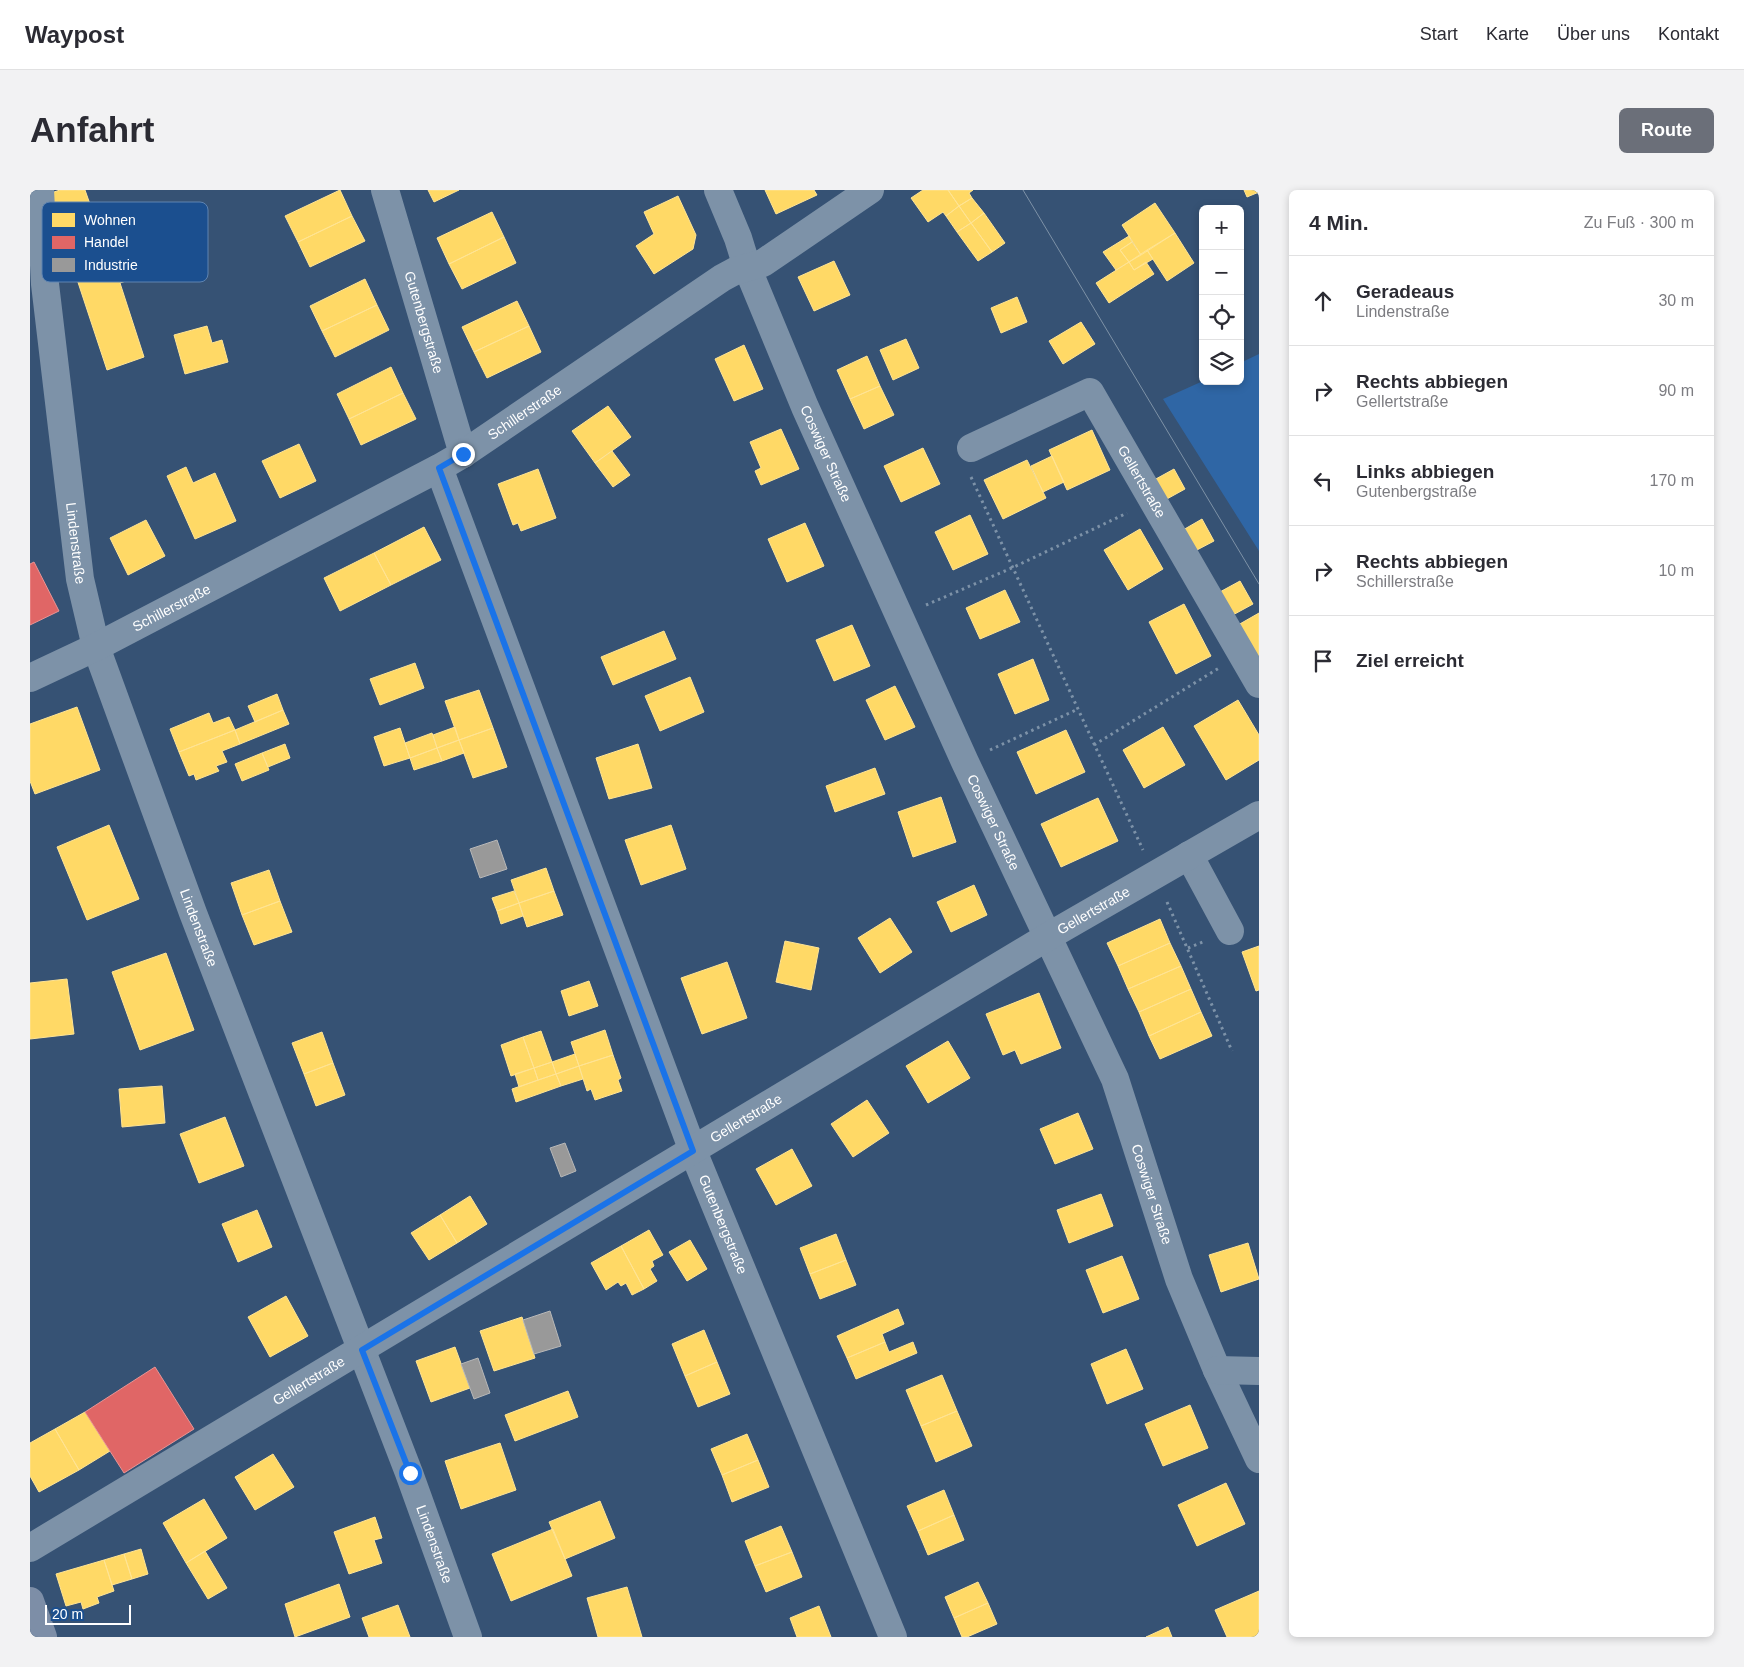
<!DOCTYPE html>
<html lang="de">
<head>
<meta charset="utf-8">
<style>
	body { margin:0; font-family:Helvetica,sans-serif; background:#f2f2f3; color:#2b2b33 }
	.controls { position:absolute; right:15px; top:15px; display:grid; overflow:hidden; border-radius:8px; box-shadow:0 2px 8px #0003 }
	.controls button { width:45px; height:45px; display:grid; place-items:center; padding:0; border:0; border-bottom:1px solid #e1e1e2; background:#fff; color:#2b2b33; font:25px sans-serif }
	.scale { position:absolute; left:15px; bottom:12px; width:86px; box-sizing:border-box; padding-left:5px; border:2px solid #fff; border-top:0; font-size:14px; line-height:18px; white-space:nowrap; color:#fff; -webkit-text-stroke:4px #1b4f8f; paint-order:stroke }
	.stop { position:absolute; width:15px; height:15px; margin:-11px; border:4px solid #1a73e8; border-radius:50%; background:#fff }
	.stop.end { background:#1a73e8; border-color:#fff; box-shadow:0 1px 5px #0008 }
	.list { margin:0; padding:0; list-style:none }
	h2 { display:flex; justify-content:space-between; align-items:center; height:65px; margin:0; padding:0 20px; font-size:21px }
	h2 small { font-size:16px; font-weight:400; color:#7c7c81 }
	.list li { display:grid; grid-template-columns:32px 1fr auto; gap:15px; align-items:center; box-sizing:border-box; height:90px; padding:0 20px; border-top:1px solid #e1e1e2 }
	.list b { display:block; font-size:19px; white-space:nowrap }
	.list p { margin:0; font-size:16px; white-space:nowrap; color:#7c7c81 }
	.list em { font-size:16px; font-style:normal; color:#7c7c81 }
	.icon { flex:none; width:28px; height:28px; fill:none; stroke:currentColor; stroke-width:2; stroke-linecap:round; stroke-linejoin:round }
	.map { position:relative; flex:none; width:1229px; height:1447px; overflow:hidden; border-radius:8px }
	header { display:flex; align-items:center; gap:30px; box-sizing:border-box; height:70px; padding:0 25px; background:#fff; border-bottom:1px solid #e1e1e2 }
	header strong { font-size:24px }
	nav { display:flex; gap:28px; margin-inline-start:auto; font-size:18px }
	.intro { display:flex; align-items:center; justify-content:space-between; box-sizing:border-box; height:120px; padding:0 30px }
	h1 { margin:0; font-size:35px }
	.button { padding:12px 22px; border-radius:8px; background:#6b6f79; color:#fff; font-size:18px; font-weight:700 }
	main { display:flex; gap:30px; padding:0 30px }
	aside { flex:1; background:#fff; border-radius:8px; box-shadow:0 2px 8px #0003 }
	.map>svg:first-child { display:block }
	.green { fill:#2f66a5 }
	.homes { fill:#ffd966; stroke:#ffe494 }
	.shops { fill:#e06666; stroke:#e99494 }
	.industry { fill:#999; stroke:#b8b8b8 }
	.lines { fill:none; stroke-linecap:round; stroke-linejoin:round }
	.path { stroke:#7d92a8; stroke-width:3; stroke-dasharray:2.5 4; stroke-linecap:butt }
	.minor { stroke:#7d92a8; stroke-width:28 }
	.major { stroke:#7d8ea7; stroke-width:28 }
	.tram { stroke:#7e92a7; stroke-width:1 }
	.route { stroke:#1a73e8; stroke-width:6 }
	.labels { text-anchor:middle; stroke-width:5; stroke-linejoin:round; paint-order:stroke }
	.street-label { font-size:14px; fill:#fff; stroke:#1b4f8f }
	.key { fill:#1b4f8f; stroke:#5f84b1; stroke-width:1 }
	.key-label { font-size:14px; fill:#fff }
</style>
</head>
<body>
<header>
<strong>Waypost</strong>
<nav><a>Start</a><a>Karte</a><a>Über uns</a><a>Kontakt</a></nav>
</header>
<div class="intro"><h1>Anfahrt</h1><a class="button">Route</a></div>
<main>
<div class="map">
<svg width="1229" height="1447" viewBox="0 0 1229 1447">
	<rect width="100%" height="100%" fill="#365274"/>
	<path class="green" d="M1229,164V361L1133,209L1173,191H1210V173Z"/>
	<path class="homes" d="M30,0H55L67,34L36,45L21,3Z
		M310,0L322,26L268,52L255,26Z
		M398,0H429L404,12Z
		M735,0H784L787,5L746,24Z
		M893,0H918L929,16L916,26L913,22L898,32L881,8Z
		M918,0H943L939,3L942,8L929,16Z
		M1214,0H1229V2L1217,7Z
		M648,6L666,45L663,59L624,84L606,56L624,44L614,22Z
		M942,8L954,23L941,33L929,16Z
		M1125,13L1145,43L1111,65L1092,35Z
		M929,16L941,33L927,42L916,26Z
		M462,22L474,47L419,74L407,48Z
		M954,23L975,53L962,62L941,33Z
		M322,26L335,51L280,77L268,52Z
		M115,27L132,79L90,93L114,167L77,180L35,53Z
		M941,33L962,62L948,71L927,42Z
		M1145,43L1164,73L1137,91L1117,60Z
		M1099,46L1102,52L1090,60L1099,72L1086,80L1073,62Z
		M474,47L486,73L432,99L419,74Z
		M1102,52L1111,65L1099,72L1090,60Z
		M1117,60L1123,69L1104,80L1099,72Z
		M804,71L820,105L784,121L768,87Z
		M1099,72L1104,80L1116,72L1124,84L1079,113L1066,93Z
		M335,89L347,115L292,141L280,116Z
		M987,107L997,132L971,143L961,118Z
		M487,111L499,136L444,162L432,137Z
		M347,115L359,140L305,167L292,141Z
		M1051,132L1065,154L1033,174L1019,151Z
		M177,136L182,153L192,150L198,172L155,184L144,145Z
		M499,136L511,162L457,188L444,162Z
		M876,149L889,178L863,190L850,160Z
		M714,155L733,199L704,211L685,169Z
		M837,166L850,196L820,209L807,180Z
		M361,177L373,203L319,229L307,204Z
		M850,196L864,225L834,239L820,209Z
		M373,203L386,229L331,255L319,229Z
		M578,216L601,247L565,273L542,241Z
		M751,239L769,279L731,295L725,281L731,278L720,252Z
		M1062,240L1080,280L1037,300L1019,260Z
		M269,254L286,291L250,308L232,271Z
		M893,258L910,294L871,312L854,276Z
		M582,261L600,285L583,297L565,273Z
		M1022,266L1034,292L1013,302L1001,276Z
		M997,270L1016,308L973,329L954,290Z
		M156,277L163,293L185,283L206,331L165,349L137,286Z
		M508,279L526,328L491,341L488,333L483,335L468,294Z
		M1144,279L1155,299L1135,310L1124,290Z
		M940,325L958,364L923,380L905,342Z
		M1172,329L1184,351L1165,361L1153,340Z
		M116,330L135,366L98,385L80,348Z
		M775,333L794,376L757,392L738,349Z
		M394,337L411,370L361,395L344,363Z
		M1110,339L1133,379L1098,400L1074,360Z
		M344,363L361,395L310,421L294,388Z
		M1210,391L1223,414L1201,426L1188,403Z
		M975,400L990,432L950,449L936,418Z
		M1154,414L1181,466L1146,484L1119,432Z
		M1229,423V470L1208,435Z
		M822,435L840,476L804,491L786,450Z
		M634,441L646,469L583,495L571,467Z
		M1003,469L1019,510L985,524L968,484Z
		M385,473L394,498L350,515L340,489Z
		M660,487L674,522L630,541L615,506Z
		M865,496L885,537L855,550L836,510Z
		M449,500L463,538L429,550L415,511Z
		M247,504L253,520L225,532L218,516Z
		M1208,510L1229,545V570L1196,590L1164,536Z
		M47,517L70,580L5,604L0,591V534Z
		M253,520L259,534L210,554L205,540Z
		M179,523L183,533L199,527L205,540L149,562L140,539Z
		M425,537L429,550L407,558L403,545Z
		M1133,537L1155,575L1114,598L1093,560Z
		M370,538L380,568L354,576L344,547Z
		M463,538L477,577L443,588L429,550Z
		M205,540L210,554L192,561L197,572L186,576L189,581L166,590L164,584L159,586L149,562Z
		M1036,540L1055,582L1006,604L987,562Z
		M402,543L407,558L380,568L375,553Z
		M429,550L434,563L412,571L407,558Z
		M255,554L260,568L238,577L232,563Z
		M608,554L622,598L579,609L566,568Z
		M407,558L412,571L384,580L380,568Z
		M232,563L239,580L212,591L205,574Z
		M845,578L855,604L805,622L796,596Z
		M911,607L926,652L883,667L868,622Z
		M1068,608L1088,651L1031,677L1011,634Z
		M79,635L109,709L57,730L27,657Z
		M641,635L656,679L611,695L595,650Z
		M516,678L524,701L489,713L481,690Z
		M239,680L250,711L212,725L201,693Z
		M944,695L957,725L921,742L907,712Z
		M484,701L489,713L467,721L462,708Z
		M524,701L533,725L497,737L489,713Z
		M250,711L262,742L224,755L212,725Z
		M489,713L493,726L471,734L467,721Z
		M860,728L882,762L850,783L828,748Z
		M1130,729L1140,753L1088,776L1077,753Z
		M755,751L789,758L781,800L746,792Z
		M1140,753L1151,776L1098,799L1088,776Z
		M1229,756V800L1226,801L1212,762Z
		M136,763L164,840L110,860L82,782Z
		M697,772L717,828L672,844L651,788Z
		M1151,776L1161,799L1109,822L1098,799Z
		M37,789L44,844L0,849V793Z
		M559,791L568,816L539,826L531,801Z
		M1161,799L1171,822L1119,846L1109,822Z
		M1009,803L1031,858L991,874L985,860L973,865L956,824Z
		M1171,822L1182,846L1130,869L1119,846Z
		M575,840L583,865L549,876L541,852Z
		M511,841L522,872L504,878L493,847Z
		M292,842L303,873L274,884L262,853Z
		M493,847L504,878L481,886L471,855Z
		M918,851L940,888L898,913L876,876Z
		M545,864L549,876L526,884L522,872Z
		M583,865L591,888L588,890L592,901L565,910L561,899L557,901L549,876Z
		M522,872L526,884L508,890L504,878Z
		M303,873L315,905L286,916L274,884Z
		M549,876L553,889L531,896L526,884Z
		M504,878L508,890L489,897L485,884Z
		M526,884L531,896L486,912L482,899Z
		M132,896L135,933L92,937L89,899Z
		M837,910L859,943L823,967L801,934Z
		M1048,923L1063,959L1025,974L1010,939Z
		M195,927L214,976L169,993L150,944Z
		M762,959L782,996L746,1015L726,979Z
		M1071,1004L1083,1036L1039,1053L1027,1020Z
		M440,1006L457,1034L427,1053L410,1025Z
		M227,1020L242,1057L208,1072L192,1034Z
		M410,1025L427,1053L399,1070L381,1043Z
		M619,1040L633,1065L622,1071L624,1076L620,1079L627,1091L614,1099L591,1056Z
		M806,1044L816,1070L780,1084L770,1058Z
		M660,1050L677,1079L657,1091L639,1062Z
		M1218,1053L1229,1089L1191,1102L1179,1065Z
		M591,1056L614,1099L602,1105L596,1093L591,1096L588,1092L576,1100L561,1073Z
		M1092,1066L1109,1109L1073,1123L1056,1080Z
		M816,1070L826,1095L790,1109L780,1084Z
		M256,1106L278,1146L240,1167L218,1127Z
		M868,1119L874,1134L852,1144L855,1152L817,1168L807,1146Z
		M492,1127L505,1168L464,1181L450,1141Z
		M674,1140L687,1172L655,1186L642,1154Z
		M855,1152L859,1162L883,1152L887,1163L826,1189L817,1168Z
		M425,1157L440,1198L401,1212L386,1171Z
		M1096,1159L1113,1199L1077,1214L1061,1174Z
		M687,1172L700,1204L668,1217L655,1186Z
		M912,1185L927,1221L891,1236L876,1200Z
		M538,1201L548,1227L485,1251L475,1225Z
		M1160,1215L1178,1258L1133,1276L1115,1234Z
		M927,1221L942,1256L906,1272L891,1236Z
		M55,1222L80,1261L49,1280L25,1239Z
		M25,1239L49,1280L9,1302L0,1286V1253Z
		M717,1244L728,1270L692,1285L681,1259Z
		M470,1253L486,1300L431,1319L415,1271Z
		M243,1264L264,1297L225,1320L205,1287Z
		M728,1270L739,1297L702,1312L692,1285Z
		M1196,1293L1215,1334L1167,1356L1148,1315Z
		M914,1300L924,1325L888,1341L877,1316Z
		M174,1309L197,1348L156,1373L133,1333Z
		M570,1311L585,1348L535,1369L519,1332Z
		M924,1325L934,1350L898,1365L888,1341Z
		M345,1327L352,1348L344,1350L352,1373L319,1384L304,1342Z
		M751,1336L762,1362L725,1376L715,1351Z
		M523,1339L542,1386L481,1411L462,1364Z
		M111,1359L118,1384L102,1389L94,1364Z
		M175,1361L197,1398L178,1409L156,1373Z
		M762,1362L772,1387L736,1402L725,1376Z
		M94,1364L102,1389L82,1395L74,1370Z
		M74,1370L84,1401L67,1407L69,1413L53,1419L51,1412L36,1416L26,1384Z
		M948,1392L958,1413L924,1428L915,1407Z
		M309,1394L320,1427L265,1447L255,1414Z
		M597,1397L612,1447H568L557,1408Z
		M1229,1401V1447H1197L1185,1420Z
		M958,1413L967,1434L937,1447H932L924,1428Z
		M368,1415L380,1447H339L332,1428Z
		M789,1416L801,1447H767L760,1428Z
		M1138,1437L1142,1447H1116Z"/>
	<path class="shops" d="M4,372L29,421L0,435V374Z
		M125,1177L164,1239L94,1283L55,1222Z"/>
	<path class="industry" d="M467,650L477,679L450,688L440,659Z
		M535,953L546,981L531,987L520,958Z
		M520,1121L531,1156L504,1164L493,1130Z
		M448,1168L460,1203L444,1209L431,1174Z"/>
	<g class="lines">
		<path class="path" d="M941,287L1113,660
			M896,415L984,377L1097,323
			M1064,555L1189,478
			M960,560L1048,519
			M1137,712L1202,861
			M1158,758L1175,751"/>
		<g class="minor">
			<path id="s1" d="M10,0L15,94L50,389L66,457L163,723L379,1283L438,1447"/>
			<path id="s2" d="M355,0L433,264"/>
			<path id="s3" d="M688,0L708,48L717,77L775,217L935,572L1085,889L1149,1089L1187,1180L1229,1269"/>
			<path id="s4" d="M941,258L1060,202L1229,494"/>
			<path id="s5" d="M409,278L663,961L863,1447"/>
			<path id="s6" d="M0,488L66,457L409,278L433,264L692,88L705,81L733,73L840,0"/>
			<path d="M1159,665L1200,741"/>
			<path d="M1187,1180L1229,1181"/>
			<path id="s7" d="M0,1358L1019,746L1229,625"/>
		</g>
		<path class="major" d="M0,1411L13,1447"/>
		<path class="tram" d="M993,0L1229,394"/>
	</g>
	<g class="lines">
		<path class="route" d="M380,1283L332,1160L663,961L409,278L433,264"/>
	</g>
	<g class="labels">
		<g class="street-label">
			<text dy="5" stroke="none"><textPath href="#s2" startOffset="138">Gutenbergstraße</textPath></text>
			<text dy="5" stroke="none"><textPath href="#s6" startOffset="562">Schillerstraße</textPath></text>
			<text dy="5" stroke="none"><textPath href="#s3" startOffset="285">Coswiger Straße</textPath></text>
			<text dy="5" stroke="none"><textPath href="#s4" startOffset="235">Gellertstraße</textPath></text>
			<text dy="5" stroke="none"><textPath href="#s1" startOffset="355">Lindenstraße</textPath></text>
			<text dy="5" stroke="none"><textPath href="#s6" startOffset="158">Schillerstraße</textPath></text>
			<text dy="5" stroke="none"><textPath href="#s3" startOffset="690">Coswiger Straße</textPath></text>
			<text dy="5" stroke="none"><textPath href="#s7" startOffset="1240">Gellertstraße</textPath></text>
			<text dy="5" stroke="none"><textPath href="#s1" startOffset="760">Lindenstraße</textPath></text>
			<text dy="5" stroke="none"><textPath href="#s7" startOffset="835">Gellertstraße</textPath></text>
			<text dy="5" stroke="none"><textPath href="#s3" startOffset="1095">Coswiger Straße</textPath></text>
			<text dy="5" stroke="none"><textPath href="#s5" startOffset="808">Gutenbergstraße</textPath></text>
			<text dy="5" stroke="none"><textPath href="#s7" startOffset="325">Gellertstraße</textPath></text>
			<text dy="5" stroke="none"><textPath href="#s1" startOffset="1420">Lindenstraße</textPath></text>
		</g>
	</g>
	<rect x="12" y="12" width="166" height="80" rx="8" class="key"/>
	<rect x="22" y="23" width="23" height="14" fill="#ffd966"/>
	<rect x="22" y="46" width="23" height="13" fill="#e06666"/>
	<rect x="22" y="68" width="23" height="14" fill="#999"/>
	<g class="key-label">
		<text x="54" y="35">Wohnen</text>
		<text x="54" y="57">Handel</text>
		<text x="54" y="80">Industrie</text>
	</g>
</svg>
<div class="controls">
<button>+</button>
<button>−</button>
<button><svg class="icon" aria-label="locate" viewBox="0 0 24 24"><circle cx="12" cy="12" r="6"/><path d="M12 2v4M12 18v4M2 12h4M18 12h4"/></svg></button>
<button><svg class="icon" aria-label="layers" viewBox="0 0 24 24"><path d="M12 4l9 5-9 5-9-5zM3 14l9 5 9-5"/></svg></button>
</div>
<div class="scale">20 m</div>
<div class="stop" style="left:380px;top:1283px"></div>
<div class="stop end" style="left:433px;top:264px"></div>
</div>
<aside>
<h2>4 Min.<small>Zu Fuß · 300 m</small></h2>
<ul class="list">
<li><svg class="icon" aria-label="ahead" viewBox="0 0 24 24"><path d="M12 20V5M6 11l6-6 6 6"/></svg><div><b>Geradeaus</b><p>Lindenstraße</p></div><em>30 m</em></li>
<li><svg class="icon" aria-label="right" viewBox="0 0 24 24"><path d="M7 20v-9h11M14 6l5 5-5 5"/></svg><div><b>Rechts abbiegen</b><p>Gellertstraße</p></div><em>90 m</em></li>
<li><svg class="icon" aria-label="left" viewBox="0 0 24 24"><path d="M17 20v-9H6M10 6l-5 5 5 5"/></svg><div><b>Links abbiegen</b><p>Gutenbergstraße</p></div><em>170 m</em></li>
<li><svg class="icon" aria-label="right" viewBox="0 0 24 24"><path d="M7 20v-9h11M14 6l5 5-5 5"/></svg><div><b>Rechts abbiegen</b><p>Schillerstraße</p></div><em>10 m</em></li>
<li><svg class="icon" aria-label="arrive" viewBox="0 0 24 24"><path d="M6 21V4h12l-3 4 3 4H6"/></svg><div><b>Ziel erreicht</b></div></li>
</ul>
</aside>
</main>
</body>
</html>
